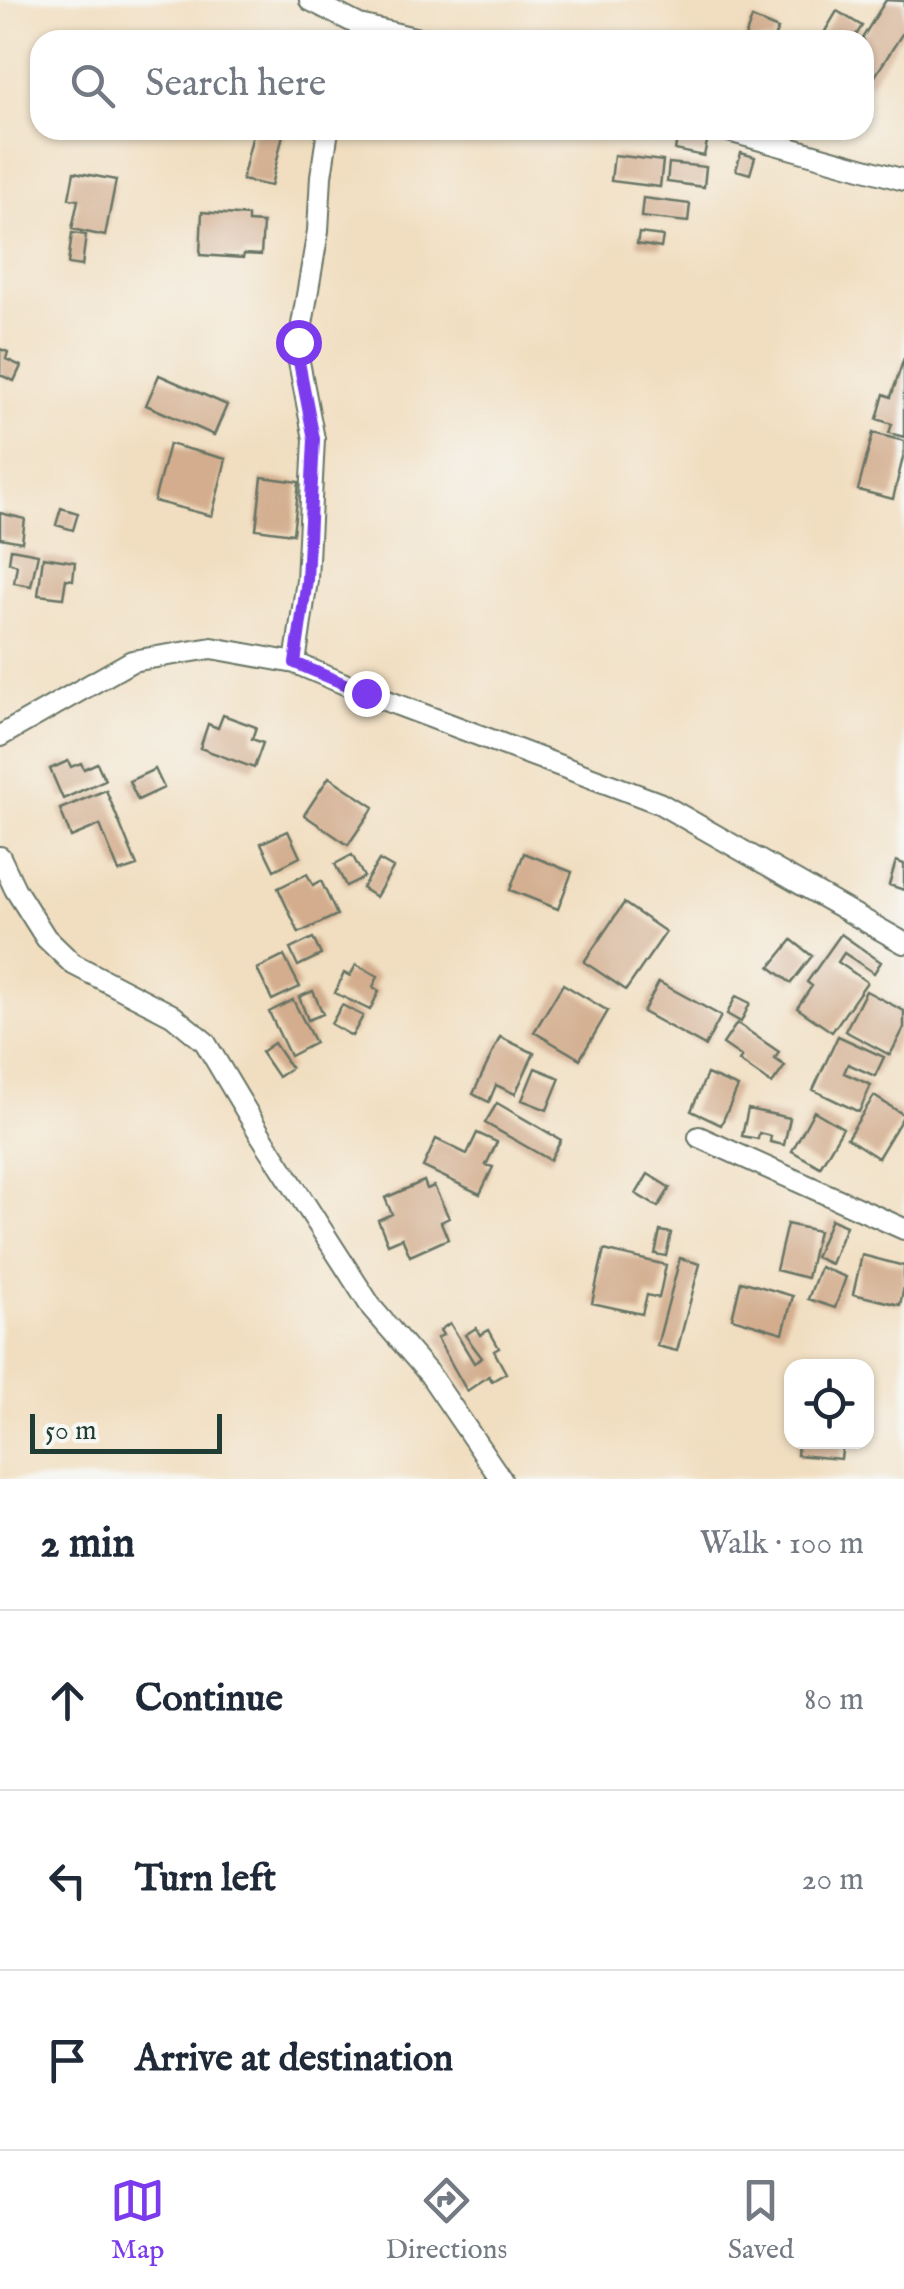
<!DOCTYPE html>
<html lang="en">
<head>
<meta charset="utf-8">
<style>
	body { margin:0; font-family:"IM FELL English",serif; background:#f6f6f7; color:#1f2937 }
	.controls { position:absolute; right:30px; bottom:30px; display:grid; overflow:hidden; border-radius:20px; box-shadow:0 2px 8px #0004 }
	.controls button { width:90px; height:90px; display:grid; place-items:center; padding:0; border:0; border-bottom:2px solid #e0e1e3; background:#fff; color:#1f2937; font:50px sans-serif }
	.scale { position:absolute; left:30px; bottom:25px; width:192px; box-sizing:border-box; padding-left:10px; border:5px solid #1f3d34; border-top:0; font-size:28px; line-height:35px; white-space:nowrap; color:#1f3d34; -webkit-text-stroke:8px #f6f6f2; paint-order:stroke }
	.stop { position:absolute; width:30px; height:30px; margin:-22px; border:8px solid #7c3aed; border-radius:50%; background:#fff }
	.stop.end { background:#7c3aed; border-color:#fff; box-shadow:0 2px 10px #0008 }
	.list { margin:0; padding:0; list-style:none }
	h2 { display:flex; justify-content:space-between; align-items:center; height:130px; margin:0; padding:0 40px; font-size:42px }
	h2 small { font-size:32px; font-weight:400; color:#747a83 }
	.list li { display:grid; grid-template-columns:65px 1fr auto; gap:30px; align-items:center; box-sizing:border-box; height:180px; padding:0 40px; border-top:2px solid #e0e1e3 }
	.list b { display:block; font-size:38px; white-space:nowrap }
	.list em { font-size:32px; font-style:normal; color:#747a83 }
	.icon { flex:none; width:55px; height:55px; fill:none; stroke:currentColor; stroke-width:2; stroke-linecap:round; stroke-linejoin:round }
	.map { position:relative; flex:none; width:904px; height:1479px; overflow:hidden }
	.search { position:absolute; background:#fff; box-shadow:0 2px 8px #0004; left:30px; right:30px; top:30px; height:110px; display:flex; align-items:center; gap:25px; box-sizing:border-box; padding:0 35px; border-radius:30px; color:#747a83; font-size:38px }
	.sheet { height:670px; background:#fff }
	nav { display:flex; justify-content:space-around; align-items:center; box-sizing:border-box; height:140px; border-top:2px solid #e0e1e3; background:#fff; font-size:28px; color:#747a83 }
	nav a { display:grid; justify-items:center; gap:5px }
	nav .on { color:#7c3aed }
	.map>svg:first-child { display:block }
	.building { fill:#d3ad8e }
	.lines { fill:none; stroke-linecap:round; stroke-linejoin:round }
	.minor-casing { stroke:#687565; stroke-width:24 }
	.minor { stroke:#fff; stroke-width:20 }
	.route { stroke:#7c3aed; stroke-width:12 }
</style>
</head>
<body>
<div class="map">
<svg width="904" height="1479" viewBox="0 0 904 1479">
	<rect width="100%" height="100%" fill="#f6f6f2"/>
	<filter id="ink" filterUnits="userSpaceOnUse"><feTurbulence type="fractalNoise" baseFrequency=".01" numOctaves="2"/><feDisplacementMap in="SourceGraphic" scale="20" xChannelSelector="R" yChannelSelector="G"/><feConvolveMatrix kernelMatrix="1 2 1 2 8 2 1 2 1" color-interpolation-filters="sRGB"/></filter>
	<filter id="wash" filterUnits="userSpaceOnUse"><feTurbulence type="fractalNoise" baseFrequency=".0048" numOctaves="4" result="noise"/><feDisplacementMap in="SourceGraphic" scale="40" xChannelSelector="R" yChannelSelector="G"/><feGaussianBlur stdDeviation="2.25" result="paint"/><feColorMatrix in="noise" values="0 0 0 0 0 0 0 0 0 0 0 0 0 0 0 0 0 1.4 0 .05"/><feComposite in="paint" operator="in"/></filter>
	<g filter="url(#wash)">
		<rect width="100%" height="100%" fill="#f1dec0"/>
		<g id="blocks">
			<path class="building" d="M886,0L904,1V31L870,84L864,81V40H861Z
				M837,11L862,26L853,40L821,38Z
				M752,18L778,29L773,40H744Z
				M254,130H284L271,186L242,180Z
				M678,132L708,137L704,156L675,150Z
				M741,153L755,157L750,174L736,170Z
				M614,155L663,161L660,187L611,181Z
				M669,163L706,167L704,187L667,182Z
				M74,172L116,180L105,236L72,229L78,200L69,198Z
				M643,198L690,204L688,222L641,217Z
				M202,212L248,216V222L263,223L261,255L244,254L243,258L200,255Z
				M72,233L86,235L82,266L68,264Z
				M639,233L663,236L661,248L637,244Z
				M0,349L8,352L6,359L21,366L14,381L0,375Z
				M904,358V437L889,433L892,424L877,419L884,394L891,397Z
				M159,375L227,405L214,435L146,405Z
				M873,433L904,441V453L893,499L858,490Z
				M169,444L226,459L212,516L154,501Z
				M262,477L299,482L293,534L256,529Z
				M61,508L78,513L73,530L56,525Z
				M0,513L25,519L22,542L0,538Z
				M11,549L38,554L31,586L14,583L17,565L9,562Z
				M43,557L75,562L73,580L66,579L63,598L38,595Z
				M223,715L256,727L252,739L263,743L254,768L200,748L208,724L218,728Z
				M68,761L71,767L81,763L84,769L97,763L105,780L63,799L50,769Z
				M155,769L164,788L138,800L129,781Z
				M329,777L374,807L348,845L304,815Z
				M106,790L137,866L119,872L100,825L71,837L60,809Z
				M288,831L300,857L274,870L261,843Z
				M524,853L572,872L558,909L510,890Z
				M352,855L364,877L346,886L335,864Z
				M379,860L393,868L376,897L362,888Z
				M896,861L904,864V890L889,885Z
				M307,874L313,885L321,881L337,915L299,933L278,888Z
				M624,903L666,932L626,990L584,962Z
				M841,934L881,962L874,973L844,953L838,962L867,982L832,1032L797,1008L812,986L807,982Z
				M313,938L321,955L298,966L290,949Z
				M792,940L812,956L791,983L770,967Z
				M284,956L300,987L272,1000L257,969Z
				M356,965L378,976L373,987L379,991L370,1010L335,993L344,973L350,976Z
				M659,982L721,1016L705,1046L643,1012Z
				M563,984L608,1011L580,1059L534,1032Z
				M313,991L323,1014L308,1020L299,997Z
				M866,991L904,1011V1028L890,1055L845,1031Z
				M736,996L750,1003L741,1022L727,1014Z
				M293,1000L315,1043L290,1056L269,1012Z
				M342,1005L363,1016L352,1036L331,1024Z
				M737,1023L779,1052L775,1059L785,1066L772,1084L739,1061L742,1057L723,1044Z
				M838,1036L884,1057L875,1076L848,1064L844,1073L871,1085L859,1112L813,1090Z
				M500,1037L534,1053L515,1094L496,1085L489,1102L473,1094Z
				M274,1043L291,1068L278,1077L261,1052Z
				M535,1068L560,1078L547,1110L522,1100Z
				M707,1074L738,1087L721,1125L691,1111Z
				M874,1096L904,1115L878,1158L847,1138Z
				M497,1103L561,1140L550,1160L485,1123Z
				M748,1109L790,1118L784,1145L770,1142L771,1136L759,1133L758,1139L742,1136Z
				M814,1111L843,1128L820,1167L792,1151Z
				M477,1133L497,1142L486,1165L493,1167L480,1194L423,1167L436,1139L467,1154Z
				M648,1174L670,1188L658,1207L636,1194Z
				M424,1181L427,1189L434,1186L449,1218L441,1222L448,1239L410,1256L402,1238L388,1244L378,1220L392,1214L385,1198Z
				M831,1219L846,1226L831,1264L815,1257Z
				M787,1224L818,1231L807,1278L776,1270Z
				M660,1231L671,1233L666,1256L655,1254Z
				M604,1250L666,1265L659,1298L647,1295L642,1314L592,1303Z
				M862,1255L904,1266V1287L900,1305L853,1294Z
				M680,1258L700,1264L677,1351L657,1346Z
				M820,1267L846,1277L835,1308L808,1299Z
				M741,1281L793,1296L783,1333L732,1318Z
				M450,1323L474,1363L482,1358L465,1335L476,1328L480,1335L489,1330L499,1348L494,1351L506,1373L492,1381L489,1376L467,1391L437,1338L443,1335L440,1330Z
				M798,1442H843L841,1459L797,1455Z"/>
		</g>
	</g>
	<g filter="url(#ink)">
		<use href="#blocks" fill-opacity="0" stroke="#687565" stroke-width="2.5"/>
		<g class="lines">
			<g class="minor-casing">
				<path id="minor" d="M310,0L359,25L423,40
					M725,130L904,180
					M295,663L307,580L314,439L299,362V342L318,231L321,176L328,130
					M0,736L132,661L212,648L295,663L366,693L659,803L904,943
					M0,857L15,889L46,938L73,964L172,1015L205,1042L260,1134L372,1308L430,1375L501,1479
					M699,1137L904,1229"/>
			</g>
			<use href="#minor" class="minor"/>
		</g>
	</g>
	<g class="lines" filter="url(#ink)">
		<path class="route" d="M298,342L299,362L314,439L307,580L295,663L366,693"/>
	</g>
</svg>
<div class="controls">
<button><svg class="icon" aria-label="locate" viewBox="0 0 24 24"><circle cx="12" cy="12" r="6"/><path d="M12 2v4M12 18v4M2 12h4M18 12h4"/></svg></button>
</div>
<div class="scale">50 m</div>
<div class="stop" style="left:298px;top:342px"></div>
<div class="stop end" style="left:366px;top:693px"></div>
<div class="search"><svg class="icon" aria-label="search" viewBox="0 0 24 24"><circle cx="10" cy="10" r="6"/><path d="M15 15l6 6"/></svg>Search here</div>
</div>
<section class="sheet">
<h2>2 min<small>Walk · 100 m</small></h2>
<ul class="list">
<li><svg class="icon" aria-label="ahead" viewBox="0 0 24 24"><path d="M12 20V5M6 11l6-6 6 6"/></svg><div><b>Continue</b></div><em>80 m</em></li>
<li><svg class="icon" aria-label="left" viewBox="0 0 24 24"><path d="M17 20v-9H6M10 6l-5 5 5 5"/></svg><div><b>Turn left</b></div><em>20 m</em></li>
<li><svg class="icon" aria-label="arrive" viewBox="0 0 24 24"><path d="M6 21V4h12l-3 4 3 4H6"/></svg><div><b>Arrive at destination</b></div></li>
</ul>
</section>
<nav>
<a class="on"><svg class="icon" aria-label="map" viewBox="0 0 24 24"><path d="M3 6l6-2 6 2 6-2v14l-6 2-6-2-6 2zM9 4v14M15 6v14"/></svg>Map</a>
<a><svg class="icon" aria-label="directions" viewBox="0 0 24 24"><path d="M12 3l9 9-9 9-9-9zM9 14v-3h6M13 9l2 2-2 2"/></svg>Directions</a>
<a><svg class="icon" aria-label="saved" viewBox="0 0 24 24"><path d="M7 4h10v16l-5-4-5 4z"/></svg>Saved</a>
</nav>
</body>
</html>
